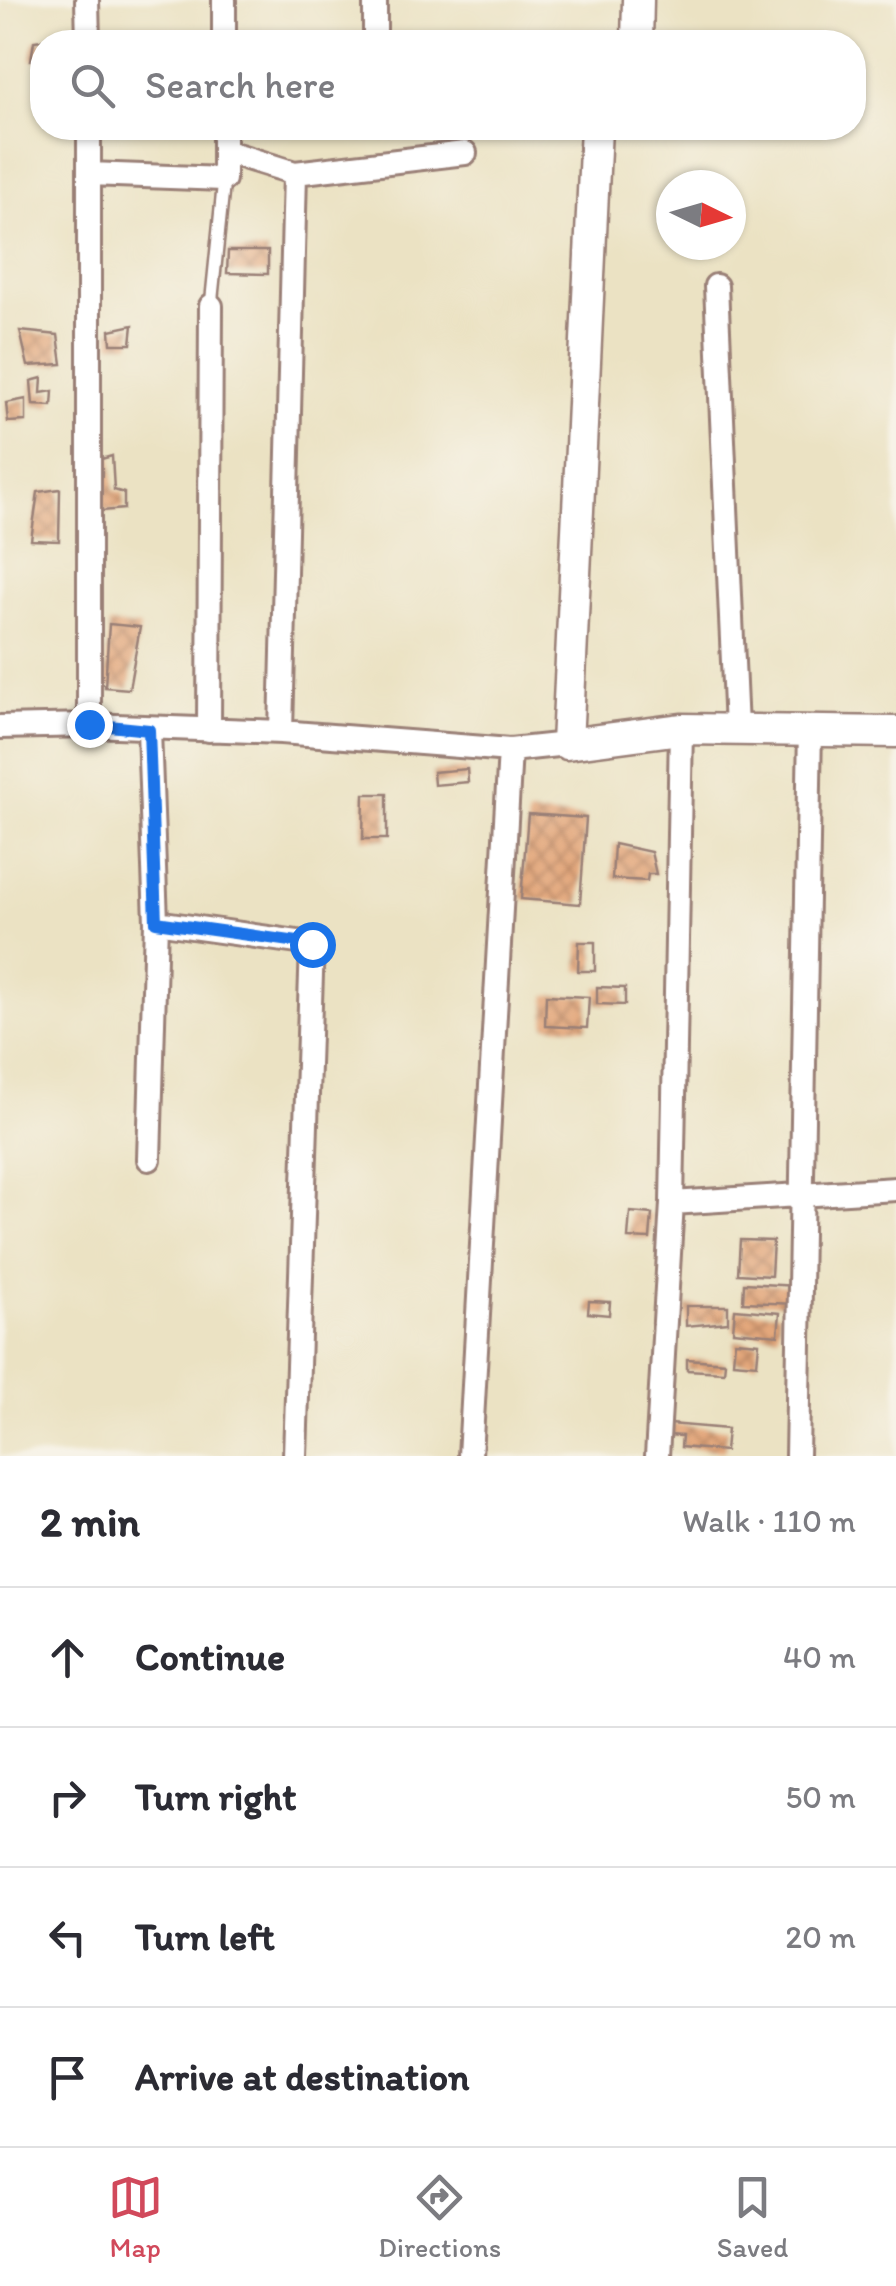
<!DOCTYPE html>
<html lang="en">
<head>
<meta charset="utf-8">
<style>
	body { margin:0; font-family:Itim,sans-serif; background:#f7f7f7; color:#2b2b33 }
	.compass { position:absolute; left:656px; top:170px; width:90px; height:90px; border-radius:50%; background:#fff; box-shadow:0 2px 8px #0004; rotate:95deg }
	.stop { position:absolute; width:30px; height:30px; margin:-22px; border:8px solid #1a73e8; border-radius:50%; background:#fff }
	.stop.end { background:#1a73e8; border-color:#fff; box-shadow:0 2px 10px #0008 }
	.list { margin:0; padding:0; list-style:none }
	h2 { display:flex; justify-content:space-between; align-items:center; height:130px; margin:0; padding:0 40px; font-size:42px }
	h2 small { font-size:32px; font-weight:400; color:#7c7c81 }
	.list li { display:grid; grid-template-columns:65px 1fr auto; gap:30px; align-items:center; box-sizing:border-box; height:140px; padding:0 40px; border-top:2px solid #e1e1e2 }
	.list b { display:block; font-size:38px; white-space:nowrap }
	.list em { font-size:32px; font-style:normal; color:#7c7c81 }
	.icon { flex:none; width:55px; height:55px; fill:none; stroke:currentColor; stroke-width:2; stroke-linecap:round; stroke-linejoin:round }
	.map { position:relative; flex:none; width:896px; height:1456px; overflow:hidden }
	.search { position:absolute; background:#fff; box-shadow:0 2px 8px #0004; left:30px; right:30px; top:30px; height:110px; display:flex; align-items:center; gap:25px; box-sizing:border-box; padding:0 35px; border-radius:40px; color:#7c7c81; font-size:38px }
	.sheet { height:690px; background:#fff }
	nav { display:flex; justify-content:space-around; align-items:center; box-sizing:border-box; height:140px; border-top:2px solid #e1e1e2; background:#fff; font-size:28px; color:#7c7c81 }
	nav a { display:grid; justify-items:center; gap:5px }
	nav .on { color:#d1495b }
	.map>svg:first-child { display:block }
	.building { fill:url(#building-cross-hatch) }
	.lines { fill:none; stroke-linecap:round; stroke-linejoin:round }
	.service-casing { stroke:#9a8077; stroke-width:16 }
	.minor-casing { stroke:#9a8077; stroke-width:28 }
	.secondary-casing { stroke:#9a8077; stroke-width:35 }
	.service { stroke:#fff; stroke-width:11 }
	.minor { stroke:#fff; stroke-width:22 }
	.secondary { stroke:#fff; stroke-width:30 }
	.route { stroke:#1a73e8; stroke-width:12 }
</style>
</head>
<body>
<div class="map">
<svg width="896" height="1456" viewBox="0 0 896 1456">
	<defs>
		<pattern id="building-cross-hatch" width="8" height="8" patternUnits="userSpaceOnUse" patternTransform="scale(2.5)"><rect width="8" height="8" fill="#e3a77b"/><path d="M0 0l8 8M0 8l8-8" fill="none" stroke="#ba8765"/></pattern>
	</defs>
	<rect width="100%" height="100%" fill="#f7f3e8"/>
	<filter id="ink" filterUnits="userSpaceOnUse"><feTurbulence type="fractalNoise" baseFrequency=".01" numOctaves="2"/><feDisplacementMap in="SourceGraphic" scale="20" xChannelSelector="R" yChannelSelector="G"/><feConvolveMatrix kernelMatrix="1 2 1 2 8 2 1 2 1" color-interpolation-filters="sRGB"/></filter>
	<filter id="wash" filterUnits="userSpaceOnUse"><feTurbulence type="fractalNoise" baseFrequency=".0048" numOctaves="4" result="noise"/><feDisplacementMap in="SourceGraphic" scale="40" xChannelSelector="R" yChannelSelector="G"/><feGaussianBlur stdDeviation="2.25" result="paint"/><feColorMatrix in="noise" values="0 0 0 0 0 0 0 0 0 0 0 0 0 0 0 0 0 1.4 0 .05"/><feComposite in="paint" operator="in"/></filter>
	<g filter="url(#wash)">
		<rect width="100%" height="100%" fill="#ebe2c3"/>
		<g id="blocks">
			<path class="building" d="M42,40V60H31L34,41Z
				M228,251H268V274L227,273Z
				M133,325L131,344H111L110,330Z
				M20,331L58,335L62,364L28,366Z
				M42,378L41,393L53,391L52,406L33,405L31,381Z
				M26,399V421L8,422L6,403Z
				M112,456L114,490L124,493V509L102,511L98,460Z
				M60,489L59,541L31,540L38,492Z
				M109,624L140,627L129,689L105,687Z
				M467,769L468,782L434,785L433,772Z
				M364,794H387V839H363Z
				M528,814L586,818L580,904L521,899Z
				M614,844L651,852L656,874H648L647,881L612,879Z
				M579,942H595V971H578Z
				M597,987L625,988V1005L597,1004Z
				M546,995L589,997L587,1028L545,1026Z
				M630,1212L652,1214L650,1239L628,1238Z
				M740,1240L773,1241L771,1276L738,1274Z
				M744,1283L798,1286L797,1304L743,1302Z
				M589,1301L610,1302L609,1315L588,1313Z
				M686,1306H728V1322L686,1326Z
				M735,1309L780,1313L778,1335L733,1331Z
				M735,1341L759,1343L757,1364L733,1362Z
				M687,1359L725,1362L724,1372L687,1370Z
				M670,1424L727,1429L725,1451L681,1447L682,1436L669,1435Z"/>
		</g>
	</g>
	<g filter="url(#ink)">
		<use href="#blocks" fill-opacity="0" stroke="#9a8077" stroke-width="2.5"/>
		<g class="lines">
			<g class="service-casing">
				<path id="service" d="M211,306L224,179"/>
			</g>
			<g class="minor-casing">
				<path id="minor" d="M87,0L88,42
					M224,42V0
					M375,42V0
					M89,128V174
					M224,151L295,173L465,153
					M716,286L736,728
					M89,725V174L224,179V128
					M0,727L89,725L281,732L510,750L567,744
					M149,730L156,922L312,944L295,1456
					M209,730L211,306
					M281,732L295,173
					M149,1159L156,922
					M672,1203L896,1189
					M470,1456L510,750
					M657,1456L672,1203L681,729
					M797,1456L810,728"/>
			</g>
			<g class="secondary-casing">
				<path id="secondary" d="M637,42L638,0
					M596,128L567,744L681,729L896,732"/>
			</g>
			<use href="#service" class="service"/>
			<use href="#minor" class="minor"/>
			<use href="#secondary" class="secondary"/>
		</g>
	</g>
	<g class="lines" filter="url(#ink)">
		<path class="route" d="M89,724L149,730L156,922L312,944"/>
	</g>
</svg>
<svg class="compass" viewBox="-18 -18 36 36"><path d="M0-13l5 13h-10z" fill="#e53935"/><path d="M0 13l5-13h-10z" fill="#7c7c81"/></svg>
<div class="stop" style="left:312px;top:944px"></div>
<div class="stop end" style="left:89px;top:724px"></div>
<div class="search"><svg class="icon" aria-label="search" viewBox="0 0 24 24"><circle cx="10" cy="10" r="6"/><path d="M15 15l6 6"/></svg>Search here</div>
</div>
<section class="sheet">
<h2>2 min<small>Walk · 110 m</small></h2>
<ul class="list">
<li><svg class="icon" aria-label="ahead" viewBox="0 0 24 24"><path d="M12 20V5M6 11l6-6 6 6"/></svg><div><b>Continue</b></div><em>40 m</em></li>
<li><svg class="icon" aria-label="right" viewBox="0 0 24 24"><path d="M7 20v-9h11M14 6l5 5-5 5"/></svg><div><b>Turn right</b></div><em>50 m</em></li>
<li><svg class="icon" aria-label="left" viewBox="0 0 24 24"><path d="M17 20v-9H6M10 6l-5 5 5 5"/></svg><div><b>Turn left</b></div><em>20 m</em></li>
<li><svg class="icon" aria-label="arrive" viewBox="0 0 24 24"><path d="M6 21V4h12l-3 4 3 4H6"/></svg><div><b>Arrive at destination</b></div></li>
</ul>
</section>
<nav>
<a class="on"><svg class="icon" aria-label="map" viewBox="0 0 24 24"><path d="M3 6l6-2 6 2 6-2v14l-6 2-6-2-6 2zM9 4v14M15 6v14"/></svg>Map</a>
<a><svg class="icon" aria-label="directions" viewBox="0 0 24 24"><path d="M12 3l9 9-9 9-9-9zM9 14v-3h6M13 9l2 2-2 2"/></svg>Directions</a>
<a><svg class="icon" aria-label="saved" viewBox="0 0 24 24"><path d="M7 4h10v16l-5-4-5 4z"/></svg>Saved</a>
</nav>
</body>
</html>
